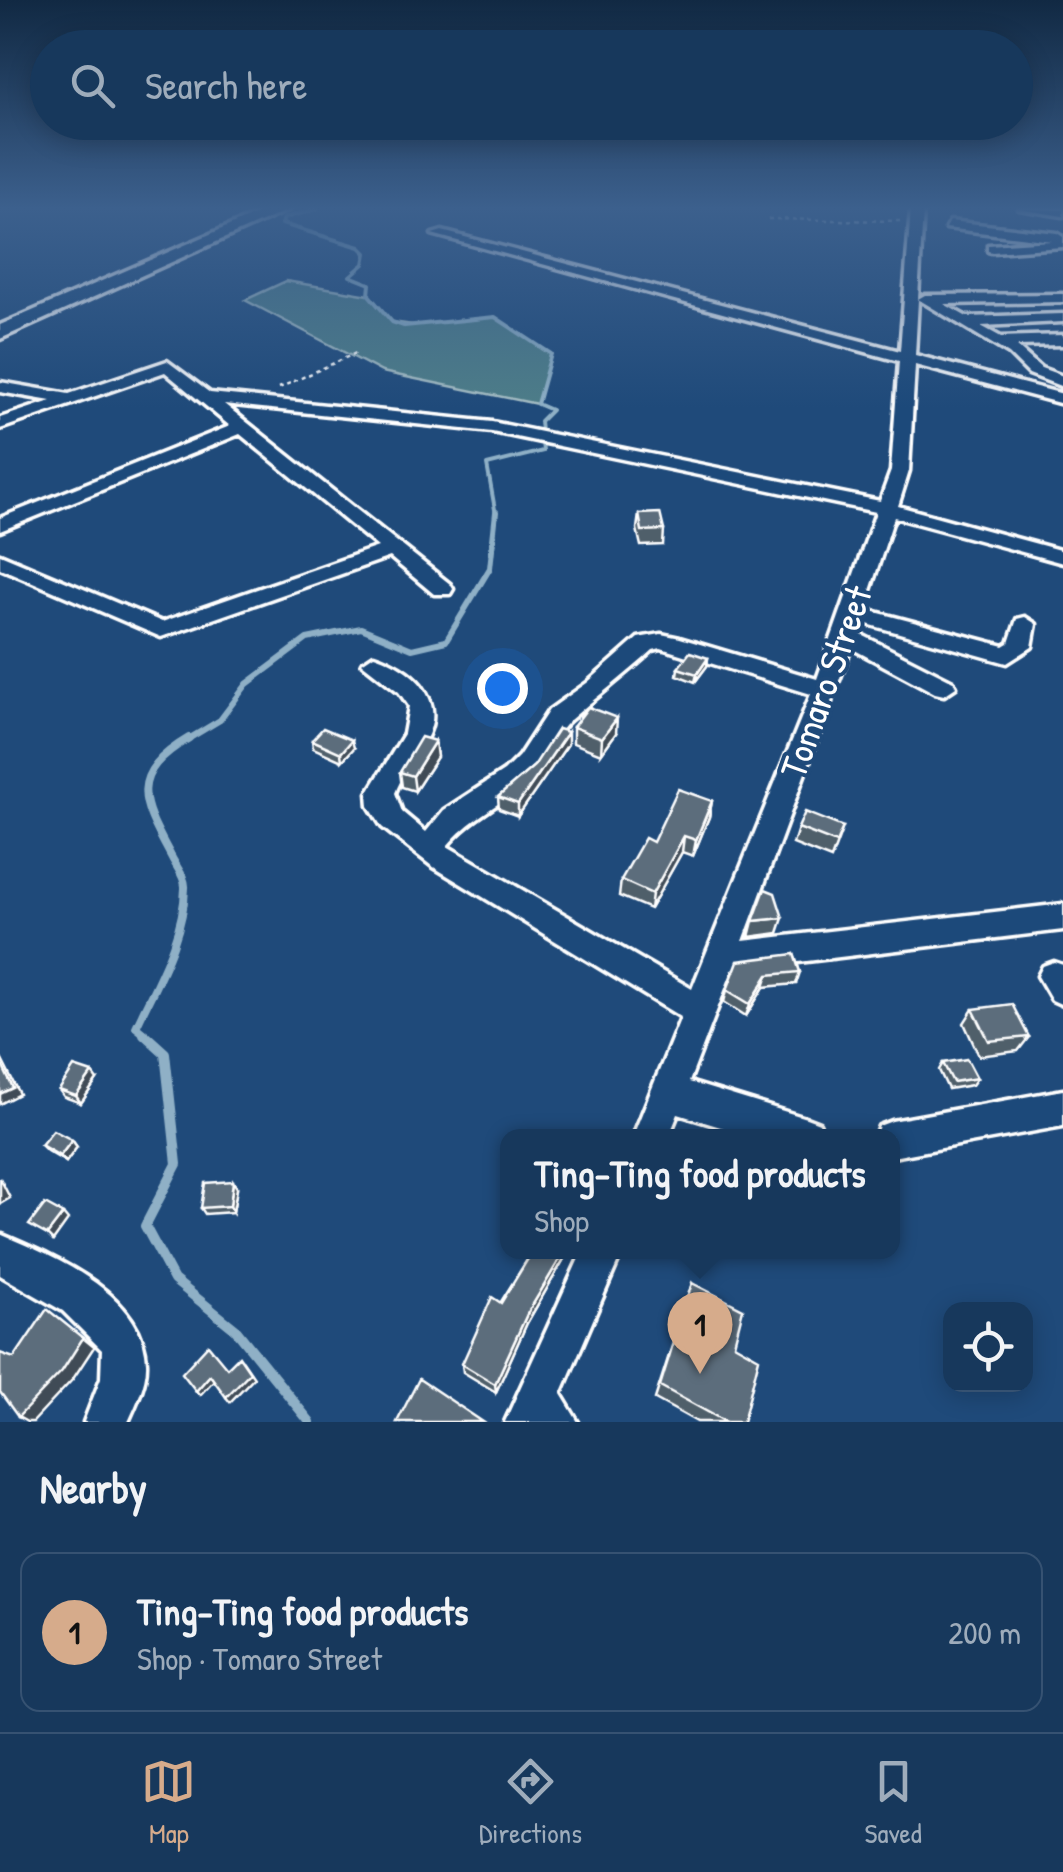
<!DOCTYPE html>
<html lang="en">
<head>
<meta charset="utf-8">
<style>
	body { margin:0; font-family:"Patrick Hand",sans-serif; background:#244365; color:#f1f3f6 }
	.controls { position:absolute; right:30px; bottom:30px; display:grid; overflow:hidden; border-radius:20px; box-shadow:0 5px 25px #0003 }
	.controls button { width:90px; height:90px; display:grid; place-items:center; padding:0; border:0; border-bottom:2px solid #365272; background:#17385c; color:#f1f3f6; font:50px sans-serif }
	.you { position:absolute; left:502px; top:688px; width:35px; height:35px; margin:-25px; border:8px solid #fff; border-radius:50%; background:#1a73e8; box-shadow:0 0 0 15px #1a73e833 }
	.badge { display:grid; place-items:center; width:65px; height:65px; border-radius:50%; background:#d6ab8b; color:#111; font-size:32px; font-weight:700 }
	.pin { position:absolute; translate:-50% -82px; filter:drop-shadow(0 2px 5px #0008) }
	.pin::after { content:''; position:absolute; top:52px; width:35px; height:30px; background:inherit; clip-path:polygon(0 0,100% 0,50% 100%) }
	.popup { position:absolute; left:500px; top:1129px; width:400px; height:130px; box-sizing:border-box; display:grid; place-content:center; border-radius:20px; background:#17385c; filter:drop-shadow(0 2px 8px #0005); font-size:32px; white-space:nowrap; color:#9eacbb }
	.popup b { font-size:38px; color:#f1f3f6 }
	.popup::after { content:''; position:absolute; left:50%; top:100%; margin-left:-20px; border:20px solid transparent; border-top-color:#17385c }
	.list { margin:0; padding:0; list-style:none }
	h2 { display:flex; justify-content:space-between; align-items:center; height:130px; margin:0; padding:0 40px; font-size:42px }
	h2 small { font-size:32px; font-weight:400; color:#9eacbb }
	.list li { display:grid; grid-template-columns:65px 1fr auto; gap:30px; align-items:center; box-sizing:border-box; height:160px; margin:0 20px 20px; padding:0 20px; border:2px solid #365272; border-radius:20px }
	.list b { display:block; font-size:38px; white-space:nowrap }
	.list p { margin:0; font-size:32px; white-space:nowrap; color:#9eacbb }
	.list em { font-size:32px; font-style:normal; color:#9eacbb }
	.icon { flex:none; width:55px; height:55px; fill:none; stroke:currentColor; stroke-width:2; stroke-linecap:round; stroke-linejoin:round }
	.map { position:relative; flex:none; width:1063px; height:1422px; overflow:hidden }
	.search { position:absolute; background:#17385c; box-shadow:0 5px 25px #0003; left:30px; right:30px; top:30px; height:110px; display:flex; align-items:center; gap:25px; box-sizing:border-box; padding:0 35px; border-radius:55px; color:#9eacbb; font-size:38px }
	.sheet { height:310px; background:#17385c }
	nav { display:flex; justify-content:space-around; align-items:center; box-sizing:border-box; height:140px; border-top:2px solid #365272; background:#17385c; font-size:28px; color:#9eacbb }
	nav a { display:grid; justify-items:center; gap:5px }
	nav .on { color:#d6ab8b }
	.map>svg:first-child { display:block }
	.green { fill:#4e7d88; stroke:#a6bec4; stroke-width:2.5 }
	.lines { fill:none; stroke-linecap:round; stroke-linejoin:round }
	.stream-far3 { stroke:#8fb0c6; stroke-width:4 }
	.stream-far2 { stroke:#8fb0c6; stroke-width:6 }
	.stream-far1 { stroke:#8fb0c6; stroke-width:8 }
	.stream { stroke:#8fb0c6; stroke-width:10 }
	.minor-casing { stroke:#fff; stroke-width:7 }
	.highway-casing { stroke:#fff; stroke-width:7 }
	.path { stroke:#fff; stroke-width:2.5; stroke-dasharray:4 4; stroke-linecap:butt }
	.minor { fill:#1f4a7a; fill-rule:evenodd }
	.highway { fill:#1f4a7a; fill-rule:evenodd }
	.wall { fill:#4f5e6b; stroke:#fff; stroke-width:2.5 }
	.shaded-wall { fill:#404c57; stroke:#fff; stroke-width:2.5 }
	.building { fill:#5c6d7c; stroke:#fff; stroke-width:2.5 }
	.labels { text-anchor:middle; stroke-width:8; stroke-linejoin:round; paint-order:stroke }
	.street-label { font-size:38px; fill:#fff; stroke:#1f4a7a }
</style>
</head>
<body>
<div class="map">
<svg width="1063" height="1422" viewBox="0 0 1063 1422">
	<rect width="100%" height="100%" fill="#1f4a7a"/>
	<filter id="ink" filterUnits="userSpaceOnUse"><feTurbulence type="fractalNoise" baseFrequency=".01" numOctaves="2"/><feDisplacementMap in="SourceGraphic" scale="20" xChannelSelector="R" yChannelSelector="G"/><feConvolveMatrix kernelMatrix="1 2 1 2 8 2 1 2 1" color-interpolation-filters="sRGB"/></filter>
	<g filter="url(#ink)">
		<path class="green" d="M286,281L369,295L392,322L413,325L495,317L551,354L537,404L382,372L245,300Z"/>
		<g class="lines">
			<path class="stream-far3" d="M317,209L284,218L282,224L360,247L366,253L364,264L350,276L370,284L369,295L392,322L404,326L495,317L551,354L537,404L551,410L540,421L543,451L487,465L496,515"/>
			<path class="stream-far2" d="M185,741L220,720L247,684L307,639L361,628L412,649L446,641L490,568L496,512"/>
			<path class="stream-far1" d="M147,1036L136,1027C156,983 184,937 185,888C186,879 178,869 173,860C144,805 123,777 189,738"/>
			<path class="stream" d="M144,1034L165,1053L177,1164L145,1226L174,1280L235,1329L310,1422"/>
			<g class="minor-casing">
				<path id="minor" d="M911,209H923L918,299L925,295L1063,294V302L944,304L967,317L1063,314V322L981,326L1001,337L1063,335V345L1016,346L1041,368L1063,376V387L1029,374L1009,354L918,299L915,355L1063,394V404L915,365L909,471L898,506L1063,551V563L894,517L864,609L1004,646L1009,643L1017,619L1025,617L1036,624L1032,647L1007,663L860,622L856,632L953,681L956,687L944,695L935,693L851,648L743,941L1063,904V930L732,970L689,1082L806,1118L819,1123L824,1136H750L678,1114L669,1136H633L681,1017L432,866L382,827L369,806L368,793L404,734L409,706L399,692L362,663L374,655C390,660 411,672 421,685C453,727 409,755 395,793L402,812L426,832L444,810L504,771L519,756L549,710L587,683L638,638L661,634L680,638L817,679L876,512L492,432L224,404L450,584L453,589L450,594H434L390,557L161,637L0,568V554L162,622L378,547L240,434L0,531V518L230,426L165,372L0,429V418L51,401L0,392V382L69,394L167,361L210,393L492,422L880,501L891,471L899,361L432,234L442,231L900,351ZM661,648L811,694L692,989L447,846C469,819 499,806 525,783C544,765 551,737 570,720C597,696 626,675 653,650Z
					M1019,209L1063,210V216Z
					M950,221L1057,233L1063,237V247L992,252L988,251V245L1052,241L946,228Z
					M1054,962L1063,965V1005L1052,1000L1038,976L1043,966Z
					M1063,1090V1126L892,1157V1136H875L879,1126L892,1121Z
					M0,1234C54,1257 143,1293 146,1362C147,1382 136,1404 128,1422H84L101,1378L102,1350L63,1311L0,1275Z
					M582,1252H622L561,1394L578,1422H505Z"/>
			</g>
			<g class="highway-casing">
				<path id="highway" d="M268,209H290L0,339V325Z"/>
			</g>
			<path class="path" d="M768,219L901,221
				M279,388L356,353"/>
			<use href="#minor" class="minor"/>
			<use href="#highway" class="highway"/>
		</g>
		<path class="wall" d="M639,514L664,530L663,545L641,546L637,529Z
			M708,658L707,666L695,682L677,675L678,668Z
			M573,727L616,733L601,754L573,743Z
			M312,740L354,748L342,761L313,748Z
			M435,741L437,757L415,791L402,787L400,772Z
			M568,744L518,816L499,809L498,797L534,766Z
			M712,801L709,817L693,856L682,852L650,909L619,896L621,880L653,842Z
			M843,827L831,859L793,844L798,828Z
			M783,918L778,933L749,937L753,921Z
			M794,954L800,972L796,984L764,987L746,1016L724,1002L727,990Z
			M973,1009L1029,1037L1018,1051L979,1056L964,1023Z
			M943,1063L977,1078L972,1085L948,1089L939,1070Z
			M97,1080L81,1103L64,1097L59,1090Z
			M72,1140L77,1147L66,1162L47,1151L41,1145Z
			M237,1188L233,1212L205,1214L201,1208Z
			M532,1252H568L527,1323L496,1392L463,1372L462,1364Z
			M692,1283L734,1344L743,1422H697L655,1399Z"/>
		<path class="shaded-wall" d="M708,658L707,666L695,682L697,674Z
			M617,718L616,733L601,754L602,738Z
			M568,732V744L518,816V804Z
			M352,740L354,748L342,761L341,753Z
			M435,741L437,757L415,791L413,776Z
			M712,801L709,817L693,856L696,840Z
			M684,836L682,852L650,909L652,894Z
			M768,975L764,987L746,1016L750,1004Z
			M0,1056L19,1094L0,1104Z
			M92,1073L97,1080L81,1103L76,1096Z
			M72,1140L77,1147L66,1162L60,1156Z
			M0,1178L10,1198L0,1204Z
			M233,1181L237,1188L233,1212L230,1206Z
			M63,1214L68,1220L53,1241L47,1235Z
			M564,1252H568L527,1323L496,1392L495,1384L527,1314Z
			M83,1338L94,1347L73,1379L33,1422H27L18,1417Z
			M243,1361L254,1377L230,1402L226,1397Z
			M210,1375L214,1380L200,1395L196,1391Z"/>
		<path class="building" d="M660,513L664,530L642,531L639,514Z
			M690,652L708,658L697,674L678,668Z
			M588,707L617,718L602,738L573,727Z
			M323,728L352,740L341,753L312,740Z
			M558,729L568,732L518,804L498,797L534,766Z
			M421,737L435,741L413,776L400,772Z
			M678,789L712,801L696,840L684,836L652,894L621,880L645,838L653,842Z
			M805,812L843,827L836,843L798,828Z
			M765,889L775,893L783,918L753,921Z
			M794,954L800,972L768,975L750,1004L727,990L738,961Z
			M1012,1004L1029,1037L989,1041L973,1009Z
			M967,1059L977,1078L953,1082L943,1063Z
			M0,1061L13,1088L0,1094Z
			M74,1067L92,1073L76,1096L59,1090Z
			M53,1130L72,1140L60,1156L41,1145Z
			M233,1181L230,1206L201,1208L205,1183Z
			M45,1204L63,1214L47,1235L29,1225Z
			M532,1252H564L527,1314L495,1384L462,1364L492,1297L501,1303Z
			M692,1283L743,1309L734,1344L759,1358L743,1422H726L660,1386Z
			M47,1309L83,1338L62,1371L18,1417L0,1392V1353L14,1358Z
			M208,1345L227,1368L239,1356L250,1372L226,1397L210,1375L196,1391L182,1373Z
			M419,1379L483,1422H397Z"/>
	</g>
	<linearGradient id="sky" x2="0" y2="1"><stop stop-color="#112943"/><stop offset="0.51" stop-color="#3c608d"/><stop offset="1" stop-color="#3c608d" stop-opacity="0"/></linearGradient>
	<rect width="1063" height="408" fill="url(#sky)"/>
	<g class="labels">
		<g class="street-label">
			<text transform="translate(826 682) rotate(-70)" y="13">Tomaro Street</text>
		</g>
	</g>
</svg>
<div class="controls">
<button><svg class="icon" aria-label="locate" viewBox="0 0 24 24"><circle cx="12" cy="12" r="6"/><path d="M12 2v4M12 18v4M2 12h4M18 12h4"/></svg></button>
</div>
<div class="you"></div>
<div class="pin badge" style="left:700px;top:1374px">1</div>
<div class="popup"><b>Ting-Ting food products</b>Shop</div>
<div class="search"><svg class="icon" aria-label="search" viewBox="0 0 24 24"><circle cx="10" cy="10" r="6"/><path d="M15 15l6 6"/></svg>Search here</div>
</div>
<section class="sheet">
<h2>Nearby<small></small></h2>
<ul class="list">
<li><span class="badge">1</span><div><b>Ting-Ting food products</b><p>Shop · Tomaro Street</p></div><em>200 m</em></li>
</ul>
</section>
<nav>
<a class="on"><svg class="icon" aria-label="map" viewBox="0 0 24 24"><path d="M3 6l6-2 6 2 6-2v14l-6 2-6-2-6 2zM9 4v14M15 6v14"/></svg>Map</a>
<a><svg class="icon" aria-label="directions" viewBox="0 0 24 24"><path d="M12 3l9 9-9 9-9-9zM9 14v-3h6M13 9l2 2-2 2"/></svg>Directions</a>
<a><svg class="icon" aria-label="saved" viewBox="0 0 24 24"><path d="M7 4h10v16l-5-4-5 4z"/></svg>Saved</a>
</nav>
</body>
</html>
